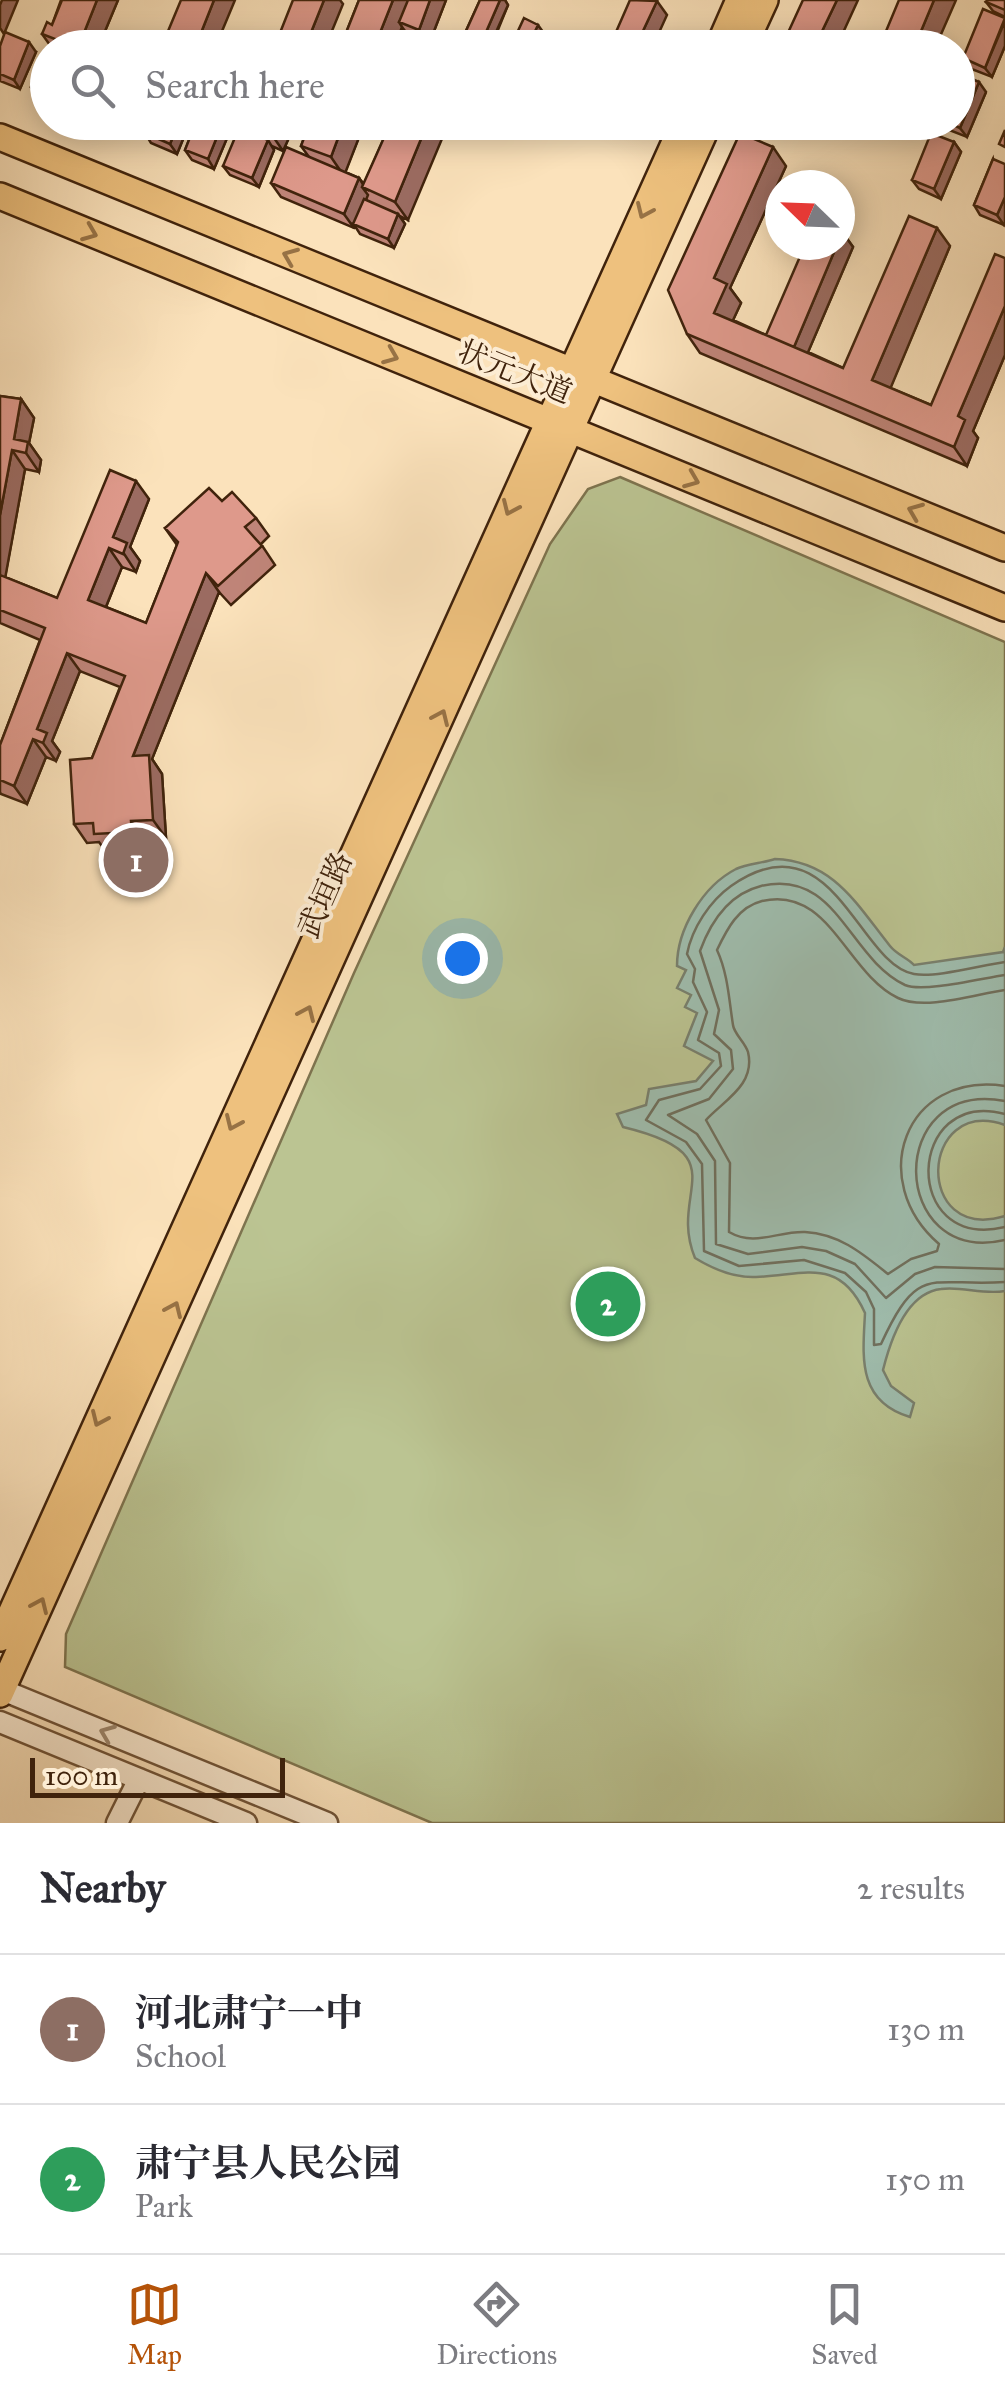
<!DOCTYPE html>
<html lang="en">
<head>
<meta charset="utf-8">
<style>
	body { margin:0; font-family:"IM FELL Great Primer","Noto Serif SC",serif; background:#f2f2f3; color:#2b2b33 }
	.compass { position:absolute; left:765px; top:170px; width:90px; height:90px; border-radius:50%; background:#fff; box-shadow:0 5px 25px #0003; rotate:293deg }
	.scale { position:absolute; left:30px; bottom:25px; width:255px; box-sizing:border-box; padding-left:10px; border:5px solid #40230c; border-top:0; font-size:28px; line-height:35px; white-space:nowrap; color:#40230c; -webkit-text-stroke:8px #fcecd3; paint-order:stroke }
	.you { position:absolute; left:462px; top:958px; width:35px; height:35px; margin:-25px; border:8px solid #fff; border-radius:50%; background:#1a73e8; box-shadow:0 0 0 15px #1a73e833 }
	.badge { display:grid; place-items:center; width:65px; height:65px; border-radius:50%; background:#b45309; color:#fff; font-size:32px; font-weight:700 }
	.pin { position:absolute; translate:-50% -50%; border:5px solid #fff; box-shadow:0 2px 10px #0006 }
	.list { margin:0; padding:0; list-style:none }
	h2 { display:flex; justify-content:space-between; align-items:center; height:130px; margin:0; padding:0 40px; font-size:42px }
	h2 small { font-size:32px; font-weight:400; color:#7c7c81 }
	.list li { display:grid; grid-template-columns:65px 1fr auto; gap:30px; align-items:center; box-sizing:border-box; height:150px; padding:0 40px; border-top:2px solid #e1e1e2 }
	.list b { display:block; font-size:38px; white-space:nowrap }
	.list p { margin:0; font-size:32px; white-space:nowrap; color:#7c7c81 }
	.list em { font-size:32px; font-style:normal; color:#7c7c81 }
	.icon { flex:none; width:55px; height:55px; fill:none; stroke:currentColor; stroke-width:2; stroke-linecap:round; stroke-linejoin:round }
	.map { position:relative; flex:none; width:1005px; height:1823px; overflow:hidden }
	.search { position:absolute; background:#fff; box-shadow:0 5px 25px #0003; left:30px; right:30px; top:30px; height:110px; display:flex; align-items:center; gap:25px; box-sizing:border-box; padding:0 35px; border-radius:55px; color:#7c7c81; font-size:38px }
	.sheet { height:430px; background:#fff }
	nav { display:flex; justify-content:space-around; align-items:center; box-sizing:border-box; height:140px; border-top:2px solid #e1e1e2; background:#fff; font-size:28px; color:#7c7c81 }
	nav a { display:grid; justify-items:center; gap:5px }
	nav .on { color:#b45309 }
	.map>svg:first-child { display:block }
	.green { fill:#bbc492; stroke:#7e744f; stroke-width:2.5 }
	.water { fill:#9fbeaf; stroke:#79806e; stroke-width:2.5 }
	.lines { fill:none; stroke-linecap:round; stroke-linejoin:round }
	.shore { stroke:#70705e; stroke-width:2.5 }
	.minor-casing { stroke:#6f5338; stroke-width:25 }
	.major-casing { stroke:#40230c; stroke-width:30 }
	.minor { stroke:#fcecd3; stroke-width:20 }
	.major { stroke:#eec17e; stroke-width:25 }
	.wall { fill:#bf8478; stroke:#40230c; stroke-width:2.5 }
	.shaded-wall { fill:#9b6b61; stroke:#40230c; stroke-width:2.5 }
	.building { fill:#de998b; stroke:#40230c; stroke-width:2.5 }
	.oneway { stroke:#977245 }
	.oneway2 { stroke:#9e8870 }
	.labels { text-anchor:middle; stroke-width:8; stroke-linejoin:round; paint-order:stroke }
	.street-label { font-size:30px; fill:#40230c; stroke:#fcecd3 }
</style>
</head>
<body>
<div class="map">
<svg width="1005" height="1823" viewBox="0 0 1005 1823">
	<rect width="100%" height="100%" fill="#fbe2bb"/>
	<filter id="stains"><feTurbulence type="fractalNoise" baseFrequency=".002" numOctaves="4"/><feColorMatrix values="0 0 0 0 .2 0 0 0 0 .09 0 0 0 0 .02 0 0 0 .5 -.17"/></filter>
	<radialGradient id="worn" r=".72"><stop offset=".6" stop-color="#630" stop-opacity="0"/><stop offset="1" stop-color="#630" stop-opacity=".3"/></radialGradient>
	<path class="green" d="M620,477L1005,642V1823H432L65,1667L66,1634L354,973L550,544L588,489Z"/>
	<path class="water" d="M775,859C834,861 857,905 890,946C897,955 908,958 914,965L1003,952L1005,947V1125C919,1095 913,1244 1005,1216V1291C983,1295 962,1286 941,1289C906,1293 890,1342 883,1370L891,1386L914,1403L910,1417C856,1401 863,1355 865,1313C839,1255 802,1276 756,1277C735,1278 713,1269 695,1258C667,1191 740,1155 623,1127L617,1114L646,1105L649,1089L696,1081L713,1061L684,1046L697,1013L685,1007L691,995L677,988L686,970L677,966C677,929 703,886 736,869C747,864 763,863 775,859Z"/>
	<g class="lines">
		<path class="shore" d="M1005,962C982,965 936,978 914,974C858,965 833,814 731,886C710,901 692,928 687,954L695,969L693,982L707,1012L698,1040L719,1053L721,1066L700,1089L659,1100L646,1120L686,1142L702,1164L704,1251L739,1266L804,1260L845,1273L866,1292L874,1309V1345L881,1344C919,1262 929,1287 1005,1282
			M1005,975C983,978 923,993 905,985C848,958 837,868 761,886C729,894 711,921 700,951L719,1010L714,1034L731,1050L733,1069L709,1099L668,1115L697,1134L715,1161L716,1244L748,1254L802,1247L826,1251L855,1264L886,1298L915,1274L935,1267L1005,1269
			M1005,990C976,994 925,1011 898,998C846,973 829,885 762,901C738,907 727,929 717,950C728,974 729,1000 733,1025C734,1034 745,1042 748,1052C756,1085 723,1101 706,1120L730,1163L729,1232C755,1247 777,1231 805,1232C840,1234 863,1254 888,1274L911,1259L937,1251L939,1244C866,1181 904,1071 1005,1086
			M1005,1101C884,1078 889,1267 1005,1240
			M1005,1114C906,1087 900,1252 1005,1227"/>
		<g class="minor-casing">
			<path id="minor" d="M0,1689L327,1823
				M0,1722L246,1823
				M117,1823L139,1779"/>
		</g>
		<g class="major-casing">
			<path id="major" d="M718,48L739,0
				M743,48L765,0
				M0,137L1005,548
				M0,196L1005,608
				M0,1638L684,122
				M0,1694L709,122"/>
		</g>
		<use href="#minor" class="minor"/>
		<use href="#major" class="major"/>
	</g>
	<path class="wall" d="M61,0H118L98,48H52L42,34L52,25Z
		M359,0H446L429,44L409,36L402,27L394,48H340Z
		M480,0H505L508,5L491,47L470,37L466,31Z
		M1005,0V17L993,11L986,2Z
		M1005,18V46L992,77L969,68L963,58Z
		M0,46L36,52L20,89L0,81Z
		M48,50V100L37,96L31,87Z
		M986,92L967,137L944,128L940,122H958Z
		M107,122H144L137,137L110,126Z
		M190,122L177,154L151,143L145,133Z
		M196,122H224L230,131L214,169L192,160L185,150Z
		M244,122H296L283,151L272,146L274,150L259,187L230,175L223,166L252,134Z
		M310,122H365L345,172L359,178L364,184L391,122L408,220L400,216L405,224L394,248L360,234L355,226L354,228L281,197L271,183L309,157L301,146Z
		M768,122H801L795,135Z
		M877,122H903L899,132Z
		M954,142L961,152L941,199L919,189L912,180Z
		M993,159L1004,225L980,215L974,205Z
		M786,166L730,288L741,303L733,320L766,335L843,233L853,247L808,352L843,368L950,246L890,388L931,405L1005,258V355L973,431L978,438L967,466L700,353L687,334Z
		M0,396L21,399L34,418L29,443L41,460L39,472L25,469L5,577L57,598L149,499L130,547L140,561L136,572L122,567L106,607L146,623L177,545L165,528L222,501L256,518L269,536L261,544L275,565L231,605L219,592L152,759L162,774L166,838L144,840L145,850L107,853L99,842L87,843L74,824L92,758L120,687L80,671L52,741L60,752L56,761L46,757L27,804L1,794L0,792V745L40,640L0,623Z"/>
	<path class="shaded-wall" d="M2,0H18L4,34L0,28V5Z
		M97,0H118L98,48H78Z
		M214,0H235L215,48H195Z
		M324,0H340L343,4L325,48H310L308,40Z
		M393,0H413L399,22L402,27L394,48H374Z
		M430,0H446L429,44L419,30Z
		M500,0H505L508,5L489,48L483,39Z
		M837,0H858L836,48H814Z
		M934,0H956L935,48H914Z
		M657,1L667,15L652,48H635Z
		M1005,21V46L992,77L985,68Z
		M538,25L548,39L544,48H527Z
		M29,42L36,52L20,89L14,80Z
		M979,82L986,92L967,137L960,128Z
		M133,122H144L137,137L131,128Z
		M179,122H190L177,154L170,144Z
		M223,122L230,131L214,169L208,159Z
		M274,122H296L283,151L270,132Z
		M344,122H365L344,176L331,157Z
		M428,122H449L408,220L395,202Z
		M786,122H801L795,135Z
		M892,122H903L899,132Z
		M268,140L274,150L259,187L252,178Z
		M954,142L961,152L941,199L934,189Z
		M773,147L786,166L730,288L741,303L728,331L714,313V278Z
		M359,178L366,189L362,187L368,195L356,225L353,224L354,228L344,214Z
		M1005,197V223L1004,225L997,215Z
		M398,214L405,224L394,248L388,239Z
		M937,228L950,246L886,399L872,380Z
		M843,233L853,247L803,364L793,349L837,245H840V239Z
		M1005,306V355L973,431L978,438L967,466L954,447L958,416Z
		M21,399L34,418L29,443L41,460L39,472L26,453L14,439Z
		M12,450L25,469L3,590L0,585V515Z
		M136,481L149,499L130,547L140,561L136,572L113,537Z
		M109,548L122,567L101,619L88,600Z
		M206,573L219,592L152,759L162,774L166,838L153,820L133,756Z
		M67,653L80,671L52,741L60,752L56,761L43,743L37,729Z
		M33,739L46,757L27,804L14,786Z
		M131,821L144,840L145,850L132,832Z"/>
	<path class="building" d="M62,0H97L78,48L42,34L47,22L52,25Z
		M181,0H214L195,48H161Z
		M293,0H324L308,40L312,42L310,48H274Z
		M359,0H393L374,48H340Z
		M408,0H430L419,30L399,22Z
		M480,0H500L483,39L466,31Z
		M630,0L657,1L635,48H609Z
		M803,0H837L814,48H781Z
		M899,0H934L914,48H879Z
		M987,0H1005V10L986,2Z
		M983,9L1005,18L985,68L963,58Z
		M524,18L538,25L527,48H510Z
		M5,32L29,42L14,80L0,74V46Z
		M467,35L493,48H461Z
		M46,49L48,50V94L31,87Z
		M958,73L979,82L960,128L947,122H958Z
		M118,122H133L131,128Z
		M149,122H179L170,144L145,133Z
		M196,122H223L208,159L185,150Z
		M246,122H274L270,132Z
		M310,122H344L331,157L301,146Z
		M391,122H428L395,202L362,187Z
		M239,128L268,140L252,178L223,166Z
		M1005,130V147L999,144Z
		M740,133L773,147L714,278L727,284L714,313L843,368L909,216L937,228L872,380L931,405L995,254L1005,258V306L958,416L965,420L954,447L687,334L668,290Z
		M931,133L954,142L934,189L912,180Z
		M286,147L359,178L344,214L271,183Z
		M993,159L1005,164V197L997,215L974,205Z
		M364,199L398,214L388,239L353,224Z
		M805,245H837L794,347L766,335Z
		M0,396L21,399L14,439L28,442L26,453L12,450L0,515Z
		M110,470L136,481L113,537L127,543L123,554L109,548L88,600L146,623L178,542L165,528L209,488L222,501L232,492L256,518L245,527L262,546L218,586L206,573L133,756L149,755L153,820L131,821L132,832L94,834L93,823L74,824L70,760L92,758L125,676L67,653L37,729L47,733L43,743L33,739L14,786L0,780V745L45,628L0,610V575L57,598Z"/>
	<defs><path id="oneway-chevron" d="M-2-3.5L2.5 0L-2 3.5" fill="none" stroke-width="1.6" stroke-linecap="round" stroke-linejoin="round" transform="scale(2.5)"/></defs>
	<g class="oneway">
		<use href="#oneway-chevron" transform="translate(644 211) rotate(114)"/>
		<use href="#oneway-chevron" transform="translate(90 233) rotate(22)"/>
		<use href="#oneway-chevron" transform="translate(290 256) rotate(-158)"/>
		<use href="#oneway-chevron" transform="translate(391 356) rotate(22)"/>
		<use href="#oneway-chevron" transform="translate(692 480) rotate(22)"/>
		<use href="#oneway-chevron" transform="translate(510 508) rotate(114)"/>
		<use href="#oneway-chevron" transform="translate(915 511) rotate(-158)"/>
		<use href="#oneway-chevron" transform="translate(441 717) rotate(-66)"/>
		<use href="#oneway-chevron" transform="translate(307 1013) rotate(-66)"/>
		<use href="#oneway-chevron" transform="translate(233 1123) rotate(114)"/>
		<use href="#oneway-chevron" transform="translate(174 1309) rotate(-66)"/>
		<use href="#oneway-chevron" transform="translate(99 1419) rotate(114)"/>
		<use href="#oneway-chevron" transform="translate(40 1605) rotate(-66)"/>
	</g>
	<use class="oneway2" href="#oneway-chevron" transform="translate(107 1733) rotate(-158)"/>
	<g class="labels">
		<g class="street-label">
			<text transform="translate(515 372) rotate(22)" y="10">状元大道</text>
			<text transform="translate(325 895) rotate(-66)" y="10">武垣路</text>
		</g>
	</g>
	<rect width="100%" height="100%" filter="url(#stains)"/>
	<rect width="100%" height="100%" fill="url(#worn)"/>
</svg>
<svg class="compass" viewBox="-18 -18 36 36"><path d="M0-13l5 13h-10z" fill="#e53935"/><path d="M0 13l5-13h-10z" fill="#7c7c81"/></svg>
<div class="scale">100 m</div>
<div class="you"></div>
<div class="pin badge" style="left:136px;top:860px;background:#8d6e63">1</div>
<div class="pin badge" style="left:608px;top:1304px;background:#2e9e5b">2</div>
<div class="search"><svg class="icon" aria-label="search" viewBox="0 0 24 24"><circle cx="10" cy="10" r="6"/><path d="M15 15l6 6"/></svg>Search here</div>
</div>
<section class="sheet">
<h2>Nearby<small>2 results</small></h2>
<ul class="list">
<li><span class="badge" style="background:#8d6e63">1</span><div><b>河北肃宁一中</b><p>School</p></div><em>130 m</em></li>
<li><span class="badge" style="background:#2e9e5b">2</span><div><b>肃宁县人民公园</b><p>Park</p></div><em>150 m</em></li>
</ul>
</section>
<nav>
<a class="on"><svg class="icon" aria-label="map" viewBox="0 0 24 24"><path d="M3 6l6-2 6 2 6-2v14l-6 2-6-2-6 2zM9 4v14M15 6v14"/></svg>Map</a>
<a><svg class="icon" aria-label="directions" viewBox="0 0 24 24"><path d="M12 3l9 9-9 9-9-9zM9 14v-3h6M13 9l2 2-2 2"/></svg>Directions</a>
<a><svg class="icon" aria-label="saved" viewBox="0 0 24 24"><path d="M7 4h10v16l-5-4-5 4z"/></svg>Saved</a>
</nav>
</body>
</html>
